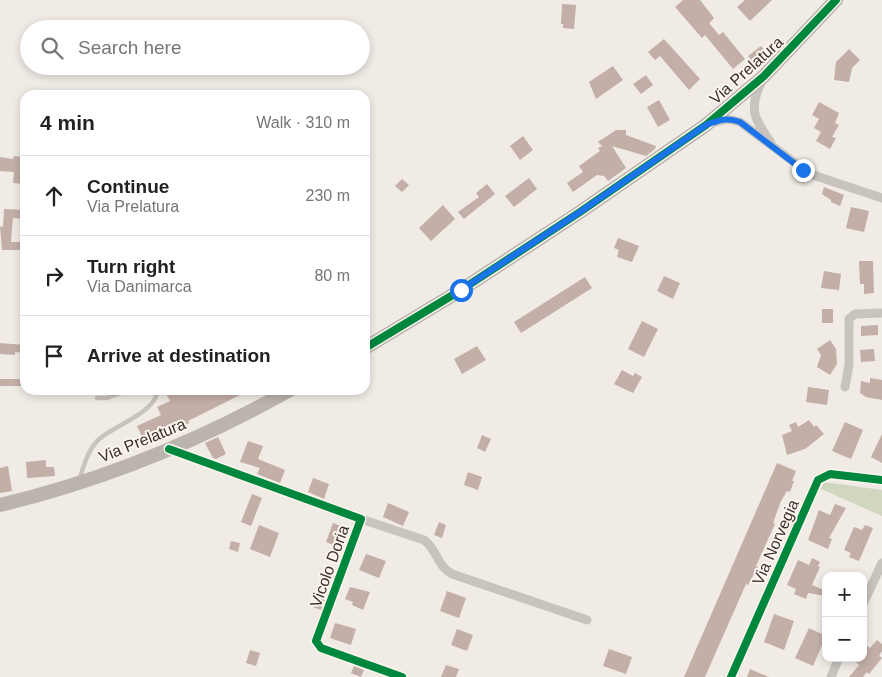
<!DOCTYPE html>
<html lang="en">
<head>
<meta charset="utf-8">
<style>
	body { margin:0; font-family:Arial,sans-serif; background:#f2f2f2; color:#222 }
	.controls { position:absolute; right:15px; bottom:15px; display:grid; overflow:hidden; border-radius:10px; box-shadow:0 2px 8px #0003 }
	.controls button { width:45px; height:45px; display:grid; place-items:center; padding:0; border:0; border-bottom:1px solid #e0e0e0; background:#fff; color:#222; font:25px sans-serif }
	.stop { position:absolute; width:15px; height:15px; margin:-11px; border:4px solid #1a73e8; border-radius:50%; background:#fff }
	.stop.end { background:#1a73e8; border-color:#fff; box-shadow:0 1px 5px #0008 }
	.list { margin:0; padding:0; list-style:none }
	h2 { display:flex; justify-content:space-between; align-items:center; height:65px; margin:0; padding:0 20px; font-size:21px }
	h2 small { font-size:16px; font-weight:400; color:#767676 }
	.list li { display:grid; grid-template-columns:32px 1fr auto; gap:15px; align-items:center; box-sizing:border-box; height:80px; padding:0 20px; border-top:1px solid #e0e0e0 }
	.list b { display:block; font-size:19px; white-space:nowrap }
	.list p { margin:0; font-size:16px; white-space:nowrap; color:#767676 }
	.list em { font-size:16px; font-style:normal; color:#767676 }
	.icon { flex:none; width:28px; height:28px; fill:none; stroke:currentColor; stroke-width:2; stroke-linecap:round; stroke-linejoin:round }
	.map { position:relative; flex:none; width:882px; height:677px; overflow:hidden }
	.search { position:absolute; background:#fff; box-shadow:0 2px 8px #0003; left:20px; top:20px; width:350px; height:55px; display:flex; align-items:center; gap:12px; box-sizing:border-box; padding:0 18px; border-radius:28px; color:#767676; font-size:19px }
	.panel { position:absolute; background:#fff; box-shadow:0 2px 8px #0003; left:20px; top:90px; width:350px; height:305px; border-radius:15px }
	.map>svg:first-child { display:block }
	.green { fill:#d1d6bf }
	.building { fill:#c3afa7 }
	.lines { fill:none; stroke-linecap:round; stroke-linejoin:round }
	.lane { stroke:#c9c3be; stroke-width:4.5 }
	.street { stroke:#c9c3be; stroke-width:9 }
	.secondary { stroke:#bab3ae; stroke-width:14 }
	.cycleway-casing { stroke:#fbf5ee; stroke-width:11 }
	.cycleway { stroke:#00873e; stroke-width:8 }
	.route { stroke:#1a73e8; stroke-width:6 }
	.labels { text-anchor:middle; stroke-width:4; stroke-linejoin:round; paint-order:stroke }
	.street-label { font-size:16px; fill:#3b302b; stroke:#fbf5ee }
</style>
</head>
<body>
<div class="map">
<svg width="882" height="677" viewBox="0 0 882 677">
	<rect width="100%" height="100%" fill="#f0ebe5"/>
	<path class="green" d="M824,482L882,490V516L821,489Z"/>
	<path class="building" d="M683,0H700L714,18L709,23L719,35L723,32L745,59L733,69L705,35L702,38L675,7Z
		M745,0H772L750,21L737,7Z
		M562,4L576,5L574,29L563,28V24H561Z
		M664,39L700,79L689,90L660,56L655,60L648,52Z
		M761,46L769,56L757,66L748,56Z
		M849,49L860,60L852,68L849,82L834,80L836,62Z
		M613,66L623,80L596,99L589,82Z
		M646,75L653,85L641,94L633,84Z
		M659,100L670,120L658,127L647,107Z
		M819,102L839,113L835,123L839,125L832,137L836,138L830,149L816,141L821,132L814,128L819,119L812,115Z
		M616,130H626V135L656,146L655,149L646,156L612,146L626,168L608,181L604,176L597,175L573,192L567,183L583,172L579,166L600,151L598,148L602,146L598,142Z
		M523,136L533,150L520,160L510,146Z
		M14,156L23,157L21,172H25V184L13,183L14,172L0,171V157L13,159Z
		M529,178L537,189L514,207L505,196Z
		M402,179L409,185L402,192L395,186Z
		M487,184L495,194L464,219L458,212L479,197L476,193Z
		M824,187L844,195L840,206L831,202V200L822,194Z
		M443,205L455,219L431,241L419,228Z
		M851,207L869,211L864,232L846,228Z
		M4,209L25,210V219L13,218L11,242H25V250H2L0,226L3,227Z
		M618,238L639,246L632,262L617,257L619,250L614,248Z
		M859,261H873L874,293L864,294V284H860Z
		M824,271L841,274L839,290L821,288Z
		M664,276L680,283L673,299L657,291Z
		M585,277L592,288L521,333L514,322Z
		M822,309H833V323H822Z
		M642,321L658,329L644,357L628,349Z
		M878,325V335L861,336V326Z
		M830,340L836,349L837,364L830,375L817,367L821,355L817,349Z
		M0,343L25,345V353L15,352V355L0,354Z
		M477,346L486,360L462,374L454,359Z
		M874,349L875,361L861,362L860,350Z
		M622,370L633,376L635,373L642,377L633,393L614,384Z
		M870,378L882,380V400L866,397L860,393L861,381L870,383Z
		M0,379H25V386H0Z
		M808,387L829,390L827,405L806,402Z
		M164,390H250L188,421L189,423L173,431L171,428L145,443L137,426L161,415L157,407L170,401Z
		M809,420L814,427L816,425L824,434L805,449L787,455L782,435L792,431L789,425L796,422L798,427Z
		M845,422L863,430L851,459L832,451Z
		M882,434V463L871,457Z
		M482,435L491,439L485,452L477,448Z
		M218,437L226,454L216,459L213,458L205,443Z
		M248,441L263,446L258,459L285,470L280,483L257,474L260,468L240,462Z
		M46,460V467H54L55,476L27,478L26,462Z
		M777,463L796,471L792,481H794L790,492L787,491L781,501L773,523L775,524L756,566L758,567L748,585L746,584L705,677H684Z
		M8,466L12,491L0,493V468Z
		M468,472L482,477L478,490L464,485Z
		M313,478L329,484L324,499L308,492Z
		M252,494L262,498L251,526L241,522Z
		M388,503L409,512L403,526L383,517Z
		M835,504L846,508L829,538L832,539L828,549L808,540L819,510L830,515Z
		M439,522L446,525L442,538L434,535Z
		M333,523L348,529L341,548L326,542Z
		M259,525L279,533L270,557L250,549Z
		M865,525L873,528L859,561L849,557L851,553L844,550L854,527L862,530Z
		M231,541L240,543L238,552L229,549Z
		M366,554L386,561L379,578L359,570Z
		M812,558L820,562L818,566L820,567L812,585L826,591V596L808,593L806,599L794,594L796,589L787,585L798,560L809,565Z
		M350,587L370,592L363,610L352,605L353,602L345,599Z
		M447,591L466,598L459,618L440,611Z
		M318,592L326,595L321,610L313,607Z
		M774,614L794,621L784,650L764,642Z
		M335,623L356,629L351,645L330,638Z
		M809,628L826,636L813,666L795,658Z
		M457,629L473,635L467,651L451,645Z
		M877,640L882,644V651L879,656L882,658L869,674L867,672L863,677H849L859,665L851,658H863V651L867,646L870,648Z
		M609,649L632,657L626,674L603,666Z
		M250,650L260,653L256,666L246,663Z
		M446,665L459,669L456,677H441Z
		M354,666L364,670L361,677L351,673Z
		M750,669L769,677H747Z"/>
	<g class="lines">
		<path class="lane" d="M97,398H107L128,390
			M79,480C84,466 87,452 97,441C111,427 159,411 157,390"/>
		<path class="street" d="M761,83C748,110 755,120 771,143
			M714,122L728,119L740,122L810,174L882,198
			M845,387L849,365V319L855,314L882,313
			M169,449L361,519L316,641L321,648L402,677
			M361,519L424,540C437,549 437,566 452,574L587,620
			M863,604L882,563
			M731,677L818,480L830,474L882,480
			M831,677L839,658"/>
		<path class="secondary" d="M365,348L461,290L580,212L706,125L764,76L836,0
			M0,505C101,481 199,441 290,390"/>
		<g class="cycleway-casing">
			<path id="cycleway" d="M365,348L461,290L580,212L706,125L764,76L836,0
				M169,449L361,519L316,641L321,648L402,677
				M731,677L818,480L830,474L882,480"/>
		</g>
		<use href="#cycleway" class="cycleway"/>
	</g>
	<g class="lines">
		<path class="route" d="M461,290L580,212L706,125C719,120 727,117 740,122L803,170"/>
	</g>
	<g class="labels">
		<g class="street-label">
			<text transform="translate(746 70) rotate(-42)" y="6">Via Prelatura</text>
			<text transform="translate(142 440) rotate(-22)" y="6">Via Prelatura</text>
			<text transform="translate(775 542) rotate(-66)" y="6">Via Norvegia</text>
			<text transform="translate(329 566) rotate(-70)" y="6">Vicolo Doria</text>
		</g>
	</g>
</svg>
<div class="controls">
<button>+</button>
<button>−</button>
</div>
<div class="stop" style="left:461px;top:290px"></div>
<div class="stop end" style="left:803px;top:170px"></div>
<div class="search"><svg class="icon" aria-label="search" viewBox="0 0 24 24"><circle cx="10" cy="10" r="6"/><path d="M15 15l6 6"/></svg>Search here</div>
<section class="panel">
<h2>4 min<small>Walk · 310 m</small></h2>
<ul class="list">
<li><svg class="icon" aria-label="ahead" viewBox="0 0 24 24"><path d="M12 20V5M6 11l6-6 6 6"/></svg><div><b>Continue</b><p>Via Prelatura</p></div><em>230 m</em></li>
<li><svg class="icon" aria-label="right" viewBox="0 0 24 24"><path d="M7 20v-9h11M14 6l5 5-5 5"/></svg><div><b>Turn right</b><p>Via Danimarca</p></div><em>80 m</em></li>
<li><svg class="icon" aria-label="arrive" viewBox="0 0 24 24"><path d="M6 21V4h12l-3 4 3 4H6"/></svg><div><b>Arrive at destination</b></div></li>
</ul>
</section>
</div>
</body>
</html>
